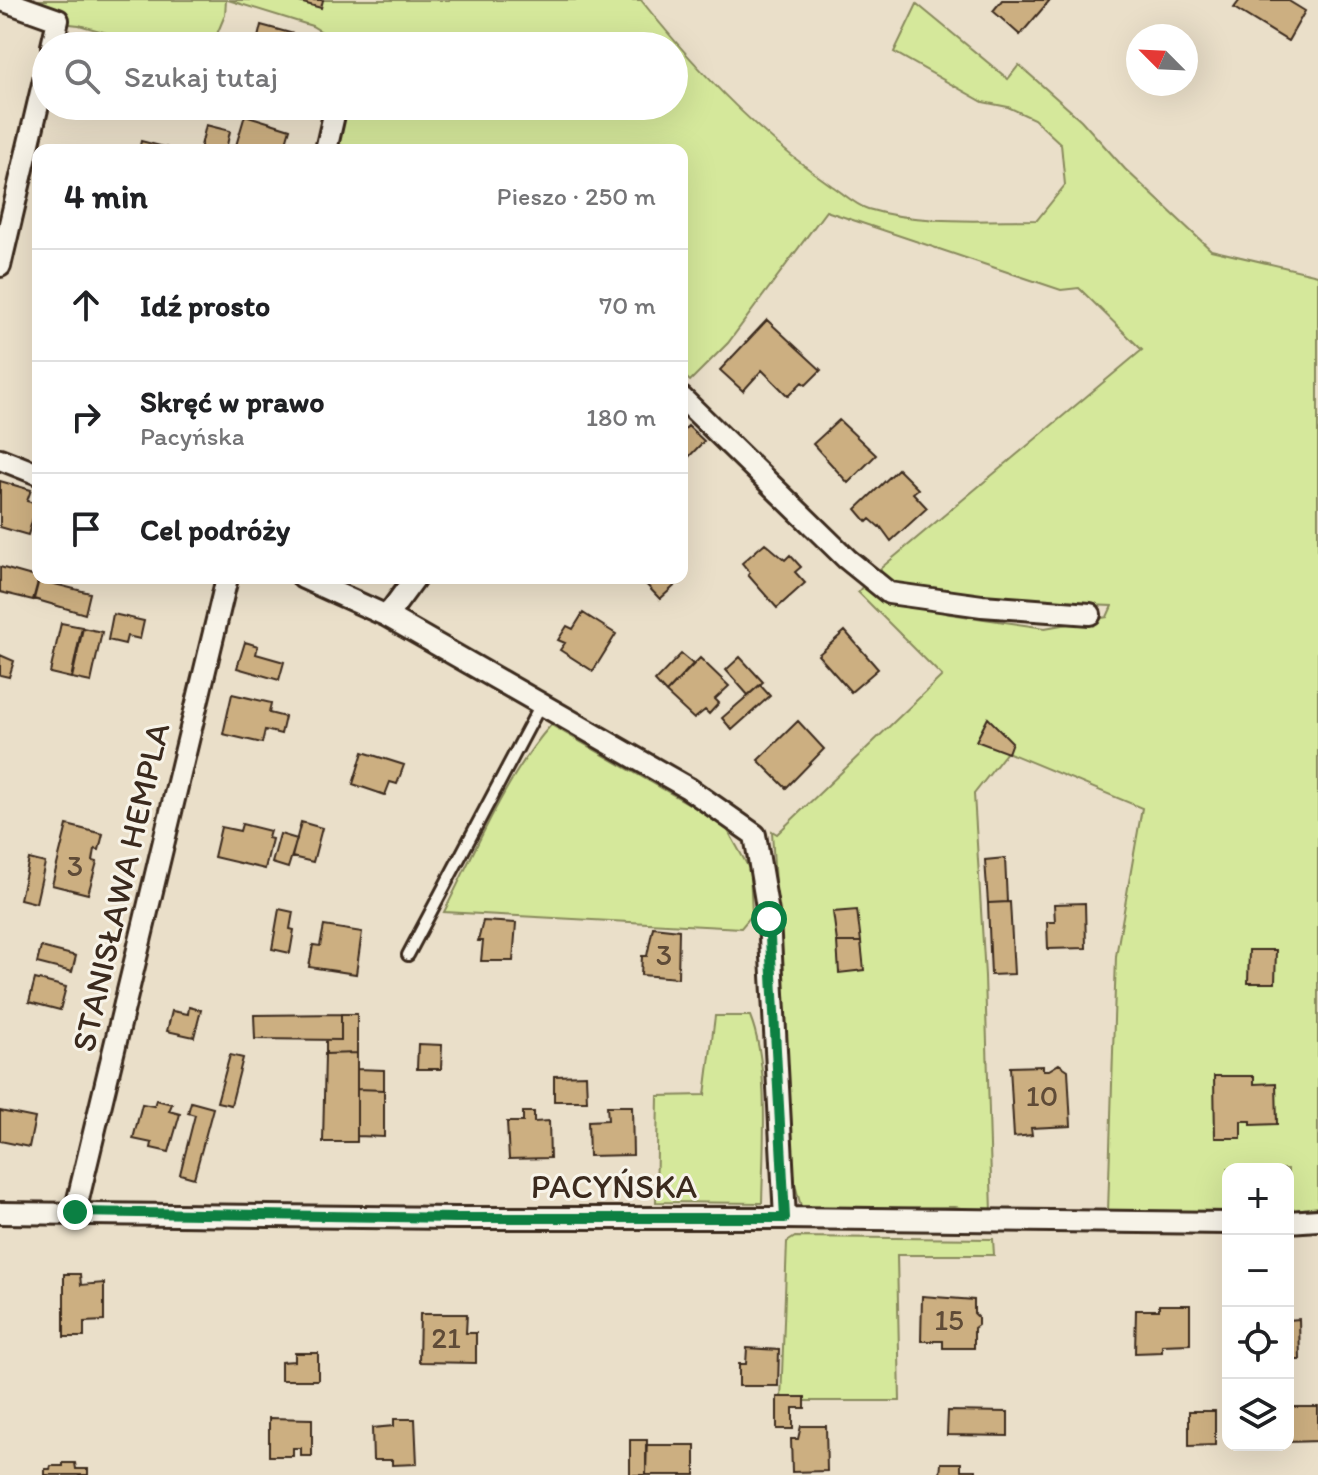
<!DOCTYPE html>
<html lang="pl">
<head>
<meta charset="utf-8">
<style>
	body { margin:0; font-family:Itim,sans-serif; background:#f6f6f6; color:#202124 }
	.controls { position:absolute; right:24px; bottom:24px; display:grid; overflow:hidden; border-radius:16px; box-shadow:0 8px 32px #0002 }
	.controls button { width:72px; height:72px; display:grid; place-items:center; padding:0; border:0; border-bottom:2px solid #e0e0e0; background:#fff; color:#202124; font:40px sans-serif }
	.compass { position:absolute; left:1126px; top:24px; width:72px; height:72px; border-radius:50%; background:#fff; box-shadow:0 8px 32px #0002; rotate:294deg }
	.stop { position:absolute; width:24px; height:24px; margin:-18px; border:6px solid #0b8043; border-radius:50%; background:#fff }
	.stop.end { background:#0b8043; border-color:#fff; box-shadow:0 2px 8px #0008 }
	.list { margin:0; padding:0; list-style:none }
	h2 { display:flex; justify-content:space-between; align-items:center; height:104px; margin:0; padding:0 32px; font-size:34px }
	h2 small { font-size:26px; font-weight:400; color:#757577 }
	.list li { display:grid; grid-template-columns:52px 1fr auto; gap:24px; align-items:center; box-sizing:border-box; height:112px; padding:0 32px; border-top:2px solid #e0e0e0 }
	.list b { display:block; font-size:30px; white-space:nowrap }
	.list p { margin:0; font-size:26px; white-space:nowrap; color:#757577 }
	.list em { font-size:26px; font-style:normal; color:#757577 }
	.icon { flex:none; width:44px; height:44px; fill:none; stroke:currentColor; stroke-width:2; stroke-linecap:round; stroke-linejoin:round }
	.map { position:relative; flex:none; width:1318px; height:1475px; overflow:hidden }
	.search { position:absolute; background:#fff; box-shadow:0 8px 32px #0002; left:32px; top:32px; width:656px; height:88px; display:flex; align-items:center; gap:20px; box-sizing:border-box; padding:0 28px; border-radius:44px; color:#757577; font-size:30px }
	.panel { position:absolute; background:#fff; box-shadow:0 8px 32px #0002; left:32px; top:144px; width:656px; height:440px; border-radius:16px }
	.map>svg:first-child { display:block }
	.green { fill:#d5e89b; stroke:#88895c; stroke-width:2 }
	.building { fill:#ccaf81; stroke:#3b2a1e; stroke-width:2 }
	.lines { fill:none; stroke-linecap:round; stroke-linejoin:round }
	.service-casing { stroke:#3b2a1e; stroke-width:16 }
	.minor-casing { stroke:#3b2a1e; stroke-width:26 }
	.service { stroke:#f7f3e8; stroke-width:10 }
	.minor { stroke:#f7f3e8; stroke-width:20 }
	.route { stroke:#0b8043; stroke-width:10 }
	.labels { text-anchor:middle; stroke-width:6; stroke-linejoin:round; paint-order:stroke }
	.number-label { font-size:30px; fill:#5f4b37 }
	.street-label { font-size:34px; fill:#3b2a1e; stroke:#f7f3e8 }
</style>
</head>
<body>
<div class="map">
<svg width="1318" height="1475" viewBox="0 0 1318 1475">
	<rect width="100%" height="100%" fill="#eadfc9"/>
	<filter id="ink" filterUnits="userSpaceOnUse"><feTurbulence type="fractalNoise" baseFrequency=".0125" numOctaves="2"/><feDisplacementMap in="SourceGraphic" scale="16" xChannelSelector="R" yChannelSelector="G"/><feConvolveMatrix kernelMatrix="1 2 1 2 8 2 1 2 1" color-interpolation-filters="sRGB"/></filter>
	<g filter="url(#ink)">
		<path class="green" d="M0,0H226L225,15L212,46H152L79,25L22,19L0,11Z
			M228,0H641C695,68 761,137 832,186C843,193 855,205 868,209C921,225 982,220 1037,220L1065,185L1061,144L1034,119L1008,107L983,102L894,52L917,4L1008,79L1019,65L1081,120L1125,169L1211,250L1318,275V1207L1288,1211V1169H1228V1212H1108L1116,956L1142,808L1007,752L974,794L985,976L992,1213L955,1207L802,1210L791,1170L772,831L777,834L942,676L858,592L863,586L882,598L950,614L1045,628L1107,617L1112,606L1013,602L897,585L875,573L1142,350L1079,288L1061,290L826,211L728,343L690,381L682,374V150H362L335,144L343,106H674V46H345L312,26Z
			M551,725L712,817L726,827L750,870L752,915L741,928L444,912C474,853 507,774 551,725Z
			M715,1016H750C770,1065 763,1149 762,1203L656,1202L658,1096L705,1095Z
			M795,1237L993,1239L994,1255H897L900,1401H781L787,1242Z"/>
		<path class="building" d="M292,0H323L321,8Z
			M1002,0H1050L1020,35L993,11Z
			M1240,0H1287L1305,11L1288,41L1234,8Z
			M261,25L312,39L310,46H256Z
			M245,115L290,129L285,146L276,144L275,150L235,149Z
			M206,125L230,131L226,150H200Z
			M141,141L172,149V150H139Z
			M767,320L821,370L806,385L802,382L788,396L762,370L743,391L720,370Z
			M839,420L876,455L848,483L813,444Z
			M688,426L704,441L682,464V432Z
			M898,469L918,489L913,493L927,508L891,541L880,526L879,527L870,519L867,522L856,509Z
			M0,481L31,490L27,501L37,504L28,535L0,527Z
			M765,543L785,560L790,555L801,567L795,572L805,583L777,608L748,575L750,573L742,563Z
			M0,567L39,578L33,600L0,592Z
			M640,578H679L681,580L660,599Z
			M39,580L90,593L85,614L34,599Z
			M583,613L616,634L593,671L560,650L565,643L558,640L567,626L573,629Z
			M113,614L144,621L140,639L127,636L125,644L108,640Z
			M61,623L82,627L71,678L50,673Z
			M83,628L102,632L91,682L72,678Z
			M845,631L878,669L851,692L818,655Z
			M245,642L258,646L256,654L284,662L279,680L237,668Z
			M681,654L693,664L666,693L655,681Z
			M0,655L14,661L9,677L0,675Z
			M740,657L763,682L748,695L726,670Z
			M700,658L729,686L715,699L719,703L709,714L705,710L694,719L666,693Z
			M760,685L770,696L732,730L722,718Z
			M232,694L271,703L269,713L285,717L281,734L265,730L262,743L223,734Z
			M988,718L1012,742L1008,753L976,741Z
			M798,721L824,749L786,788L758,760Z
			M363,752L404,765L397,784L390,782L385,795L353,784Z
			M301,822L322,828L313,862L292,857Z
			M242,824L270,831L268,838L272,839L265,869L214,857L221,827L240,831Z
			M67,825L103,834L99,850L95,849L93,861L97,862L88,894L52,885Z
			M280,834L297,839L288,868L272,863Z
			M1005,858L1007,902L988,903L985,860Z
			M29,859L45,863L36,903L20,899Z
			M1010,902L1014,974L991,975L988,903Z
			M1085,903L1086,948L1048,949L1047,922H1055L1054,904Z
			M279,909L293,912L290,929L294,930L290,953L272,949Z
			M857,910L861,942H837L833,912Z
			M483,921L516,923L513,961H481L483,941H478Z
			M324,926L362,932L356,974L309,967L313,945L320,946Z
			M653,927L679,930L678,978L641,975L642,956H647Z
			M837,942H861L864,970L839,973Z
			M41,947L76,956L72,972L37,963Z
			M1249,950H1276L1275,983H1248Z
			M35,979L66,987L60,1010L29,1002Z
			M189,1007L201,1010L194,1037L167,1031L172,1011L188,1014Z
			M341,1014V1040L255,1039L254,1015Z
			M341,1014H357V1053L326,1054V1040H341Z
			M418,1044L442,1045L441,1069H417Z
			M357,1053V1142H323L325,1054Z
			M230,1055L243,1058L231,1105L217,1102Z
			M1059,1064L1068,1070L1071,1126L1031,1128L1032,1135L1014,1137L1010,1067L1043,1066V1070H1049Z
			M357,1069L384,1070V1090L357,1089Z
			M586,1075L587,1101H554V1076Z
			M1214,1076H1254V1084L1276,1083L1277,1124L1251,1125V1121H1241V1138H1215Z
			M357,1089L384,1090V1137L357,1136Z
			M156,1100L172,1104L169,1111L180,1114L169,1152L151,1148L152,1143L133,1139L142,1104L154,1106Z
			M191,1102L213,1108L194,1178L180,1174L195,1115L188,1113Z
			M607,1106H632L633,1155L589,1156L588,1121L608,1120Z
			M0,1111L35,1118L29,1147L0,1141Z
			M523,1112H534V1122L549,1121L550,1158L509,1159L507,1122H523Z
			M64,1274H80L81,1285L104,1283V1321L84,1322V1337H64Z
			M922,1296L974,1300V1313L978,1317V1325L974,1328V1348H943V1341H921Z
			M1159,1305H1190V1344L1162,1345V1352L1135,1353L1136,1310H1159Z
			M420,1314H467L466,1333H476V1363L419,1362Z
			M1299,1319L1300,1360H1288V1320Z
			M747,1348L779,1350L778,1386H739V1364H746Z
			M295,1353H318V1380H281V1362L295,1361Z
			M777,1397H805V1408H793V1429H777Z
			M1288,1407H1318V1441L1288,1442Z
			M948,1411L1008,1412V1436L947,1435Z
			M1189,1411H1215V1445L1189,1446Z
			M269,1418L312,1419V1456H301V1448H293V1456H269Z
			M394,1419H415L417,1464L392,1465V1460H373L372,1428L394,1426Z
			M801,1426H826L827,1471L792,1472L791,1439H798Z
			M630,1440H647L646,1475H630Z
			M646,1445H695V1475H646Z
			M63,1463H75L76,1469H88V1475H45V1469H50L51,1466H63Z
			M941,1463H961V1470H976V1475H940Z"/>
		<g class="lines">
			<g class="service-casing">
				<path id="service" d="M408,955L541,704"/>
			</g>
			<g class="minor-casing">
				<path id="minor" d="M2,0L58,20L52,46
					M326,150L336,106
					M0,266L46,71
					M682,398L847,559L889,593L982,606L1090,614
					M0,459L38,474
					M303,578L387,616L688,788L755,835L769,919L785,1218
					M387,616L415,578
					M75,1212L227,578
					M0,1213L455,1218H785L1228,1223
					M1288,1222L1318,1220"/>
			</g>
			<use href="#service" class="service"/>
			<use href="#minor" class="minor"/>
		</g>
	</g>
	<g class="lines" filter="url(#ink)">
		<path class="route" d="M75,1212L455,1218H785L769,919"/>
	</g>
	<g class="labels">
		<g class="number-label">
			<text x="75" y="876">3</text>
			<text x="664" y="965">3</text>
			<text x="1042" y="1106">10</text>
			<text x="949" y="1330">15</text>
			<text x="446" y="1348">21</text>
		</g>
		<g class="street-label">
			<text transform="translate(120 887) rotate(-77)" y="12">STANISŁAWA HEMPLA</text>
			<text x="614" y="1198">PACYŃSKA</text>
		</g>
	</g>
</svg>
<div class="controls">
<button>+</button>
<button>−</button>
<button><svg class="icon" aria-label="locate" viewBox="0 0 24 24"><circle cx="12" cy="12" r="6"/><path d="M12 2v4M12 18v4M2 12h4M18 12h4"/></svg></button>
<button><svg class="icon" aria-label="layers" viewBox="0 0 24 24"><path d="M12 4l9 5-9 5-9-5zM3 14l9 5 9-5"/></svg></button>
</div>
<svg class="compass" viewBox="-18 -18 36 36"><path d="M0-13l5 13h-10z" fill="#e53935"/><path d="M0 13l5-13h-10z" fill="#757577"/></svg>
<div class="stop" style="left:769px;top:919px"></div>
<div class="stop end" style="left:75px;top:1212px"></div>
<div class="search"><svg class="icon" aria-label="search" viewBox="0 0 24 24"><circle cx="10" cy="10" r="6"/><path d="M15 15l6 6"/></svg>Szukaj tutaj</div>
<section class="panel">
<h2>4 min<small>Pieszo · 250 m</small></h2>
<ul class="list">
<li><svg class="icon" aria-label="ahead" viewBox="0 0 24 24"><path d="M12 20V5M6 11l6-6 6 6"/></svg><div><b>Idź prosto</b></div><em>70 m</em></li>
<li><svg class="icon" aria-label="right" viewBox="0 0 24 24"><path d="M7 20v-9h11M14 6l5 5-5 5"/></svg><div><b>Skręć w prawo</b><p>Pacyńska</p></div><em>180 m</em></li>
<li><svg class="icon" aria-label="arrive" viewBox="0 0 24 24"><path d="M6 21V4h12l-3 4 3 4H6"/></svg><div><b>Cel podróży</b></div></li>
</ul>
</section>
</div>
</body>
</html>
